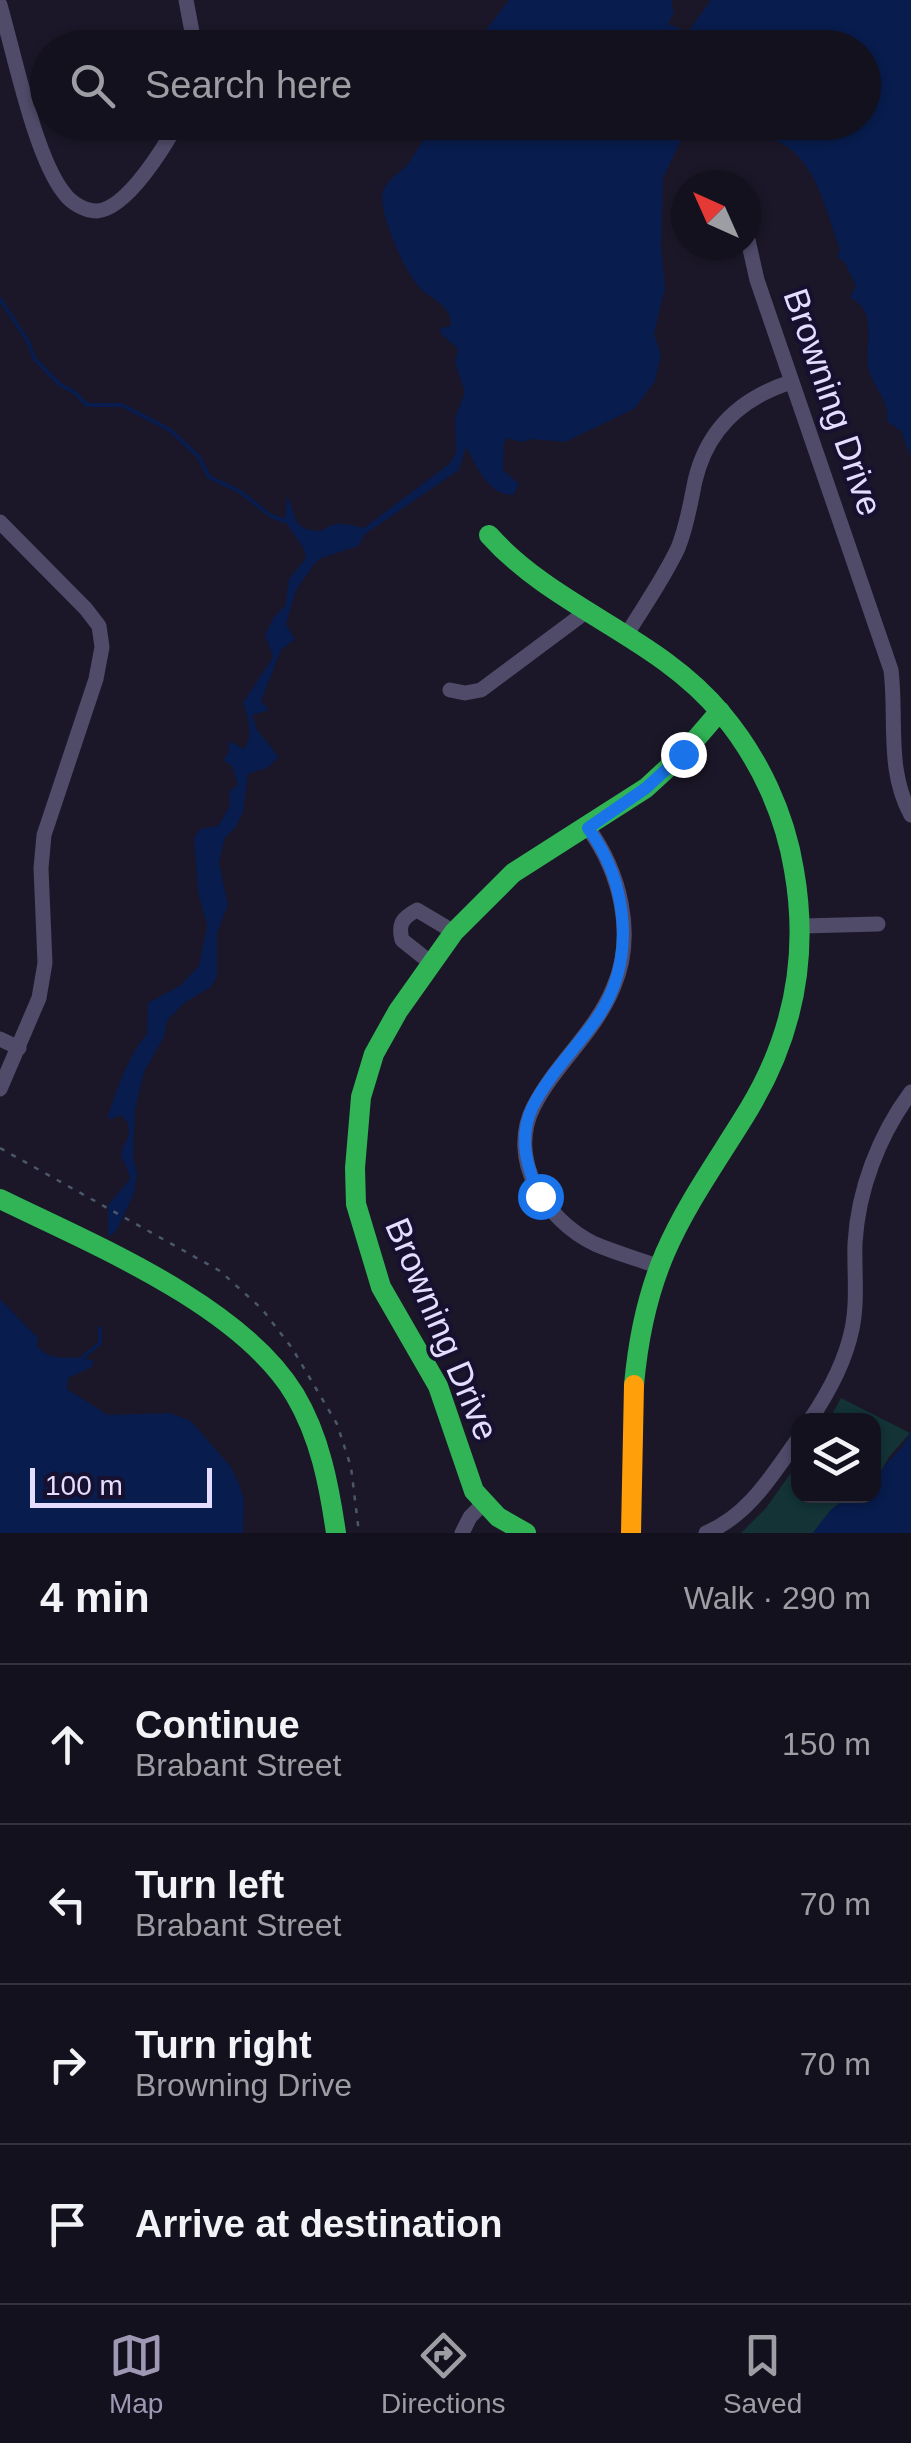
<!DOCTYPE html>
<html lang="en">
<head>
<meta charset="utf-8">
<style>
	body { margin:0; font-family:Helvetica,sans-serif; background:#1d1a27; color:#f1f3f6 }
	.controls { position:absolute; right:30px; bottom:30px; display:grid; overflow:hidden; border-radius:20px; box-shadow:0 2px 8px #0004 }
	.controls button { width:90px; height:90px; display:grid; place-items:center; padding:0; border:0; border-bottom:2px solid #33313c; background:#14111e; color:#f1f3f6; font:50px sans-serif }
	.compass { position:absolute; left:671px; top:170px; width:90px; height:90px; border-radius:50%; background:#14111e; box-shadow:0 2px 8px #0004; rotate:315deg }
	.scale { position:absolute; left:30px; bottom:25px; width:182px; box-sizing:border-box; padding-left:10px; border:5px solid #e4ddff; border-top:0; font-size:28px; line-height:35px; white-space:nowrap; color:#e4ddff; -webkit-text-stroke:8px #17102f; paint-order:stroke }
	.stop { position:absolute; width:30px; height:30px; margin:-22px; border:8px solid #1a73e8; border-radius:50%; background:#fff }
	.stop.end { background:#1a73e8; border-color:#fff; box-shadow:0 2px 10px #0008 }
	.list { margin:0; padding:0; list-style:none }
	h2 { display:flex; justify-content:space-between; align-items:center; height:130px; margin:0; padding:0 40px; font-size:42px }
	h2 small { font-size:32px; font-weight:400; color:#9d9da4 }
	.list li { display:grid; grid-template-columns:65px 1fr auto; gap:30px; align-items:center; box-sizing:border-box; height:160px; padding:0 40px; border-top:2px solid #33313c }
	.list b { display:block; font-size:38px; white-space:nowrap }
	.list p { margin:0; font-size:32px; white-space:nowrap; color:#9d9da4 }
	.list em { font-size:32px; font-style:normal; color:#9d9da4 }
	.icon { flex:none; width:55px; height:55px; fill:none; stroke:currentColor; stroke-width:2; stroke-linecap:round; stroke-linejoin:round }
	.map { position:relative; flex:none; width:911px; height:1533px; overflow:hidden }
	.search { position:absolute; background:#14111e; box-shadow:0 2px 8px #0004; left:30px; right:30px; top:30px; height:110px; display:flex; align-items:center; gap:25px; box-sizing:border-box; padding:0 35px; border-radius:55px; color:#9d9da4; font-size:38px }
	.sheet { height:770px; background:#14111e }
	nav { display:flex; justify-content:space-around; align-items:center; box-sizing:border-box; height:140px; border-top:2px solid #33313c; background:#14111e; font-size:28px; color:#9d9da4 }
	nav a { display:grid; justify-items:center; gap:5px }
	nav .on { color:#9e98b4 }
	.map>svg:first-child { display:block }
	.green { fill:#133337 }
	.water { fill:#081c4d }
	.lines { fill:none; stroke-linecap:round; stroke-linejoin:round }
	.stream { stroke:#081c4d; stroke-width:4 }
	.path { stroke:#4a5869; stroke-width:2.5; stroke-dasharray:5 8; stroke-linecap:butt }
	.street { stroke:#4f4b69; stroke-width:15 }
	.fast { stroke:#30b455; stroke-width:20 }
	.slow { stroke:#ff9f0a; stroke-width:20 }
	.route { stroke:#1a73e8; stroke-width:12 }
	.labels { text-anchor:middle; stroke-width:8; stroke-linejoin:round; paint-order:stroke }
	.street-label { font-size:35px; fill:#e4ddff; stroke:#17102f }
</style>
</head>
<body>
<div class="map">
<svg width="911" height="1533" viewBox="0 0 911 1533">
	<rect width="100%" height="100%" fill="#1b1728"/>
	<path class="green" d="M841,1398L910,1433L889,1457L874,1484V1420H829Z
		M798,1463V1496H849L831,1510L813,1533H741L766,1508Z"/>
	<path class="water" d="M509,0H671L674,12L668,24L688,32L711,0H911V458L901,431L887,421C890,401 874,389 869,370C863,347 880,311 850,298L856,286L845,263L837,256L840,249C825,212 818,160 777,141C770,137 762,138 754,136L750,123L864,122V48L473,47Z
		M434,123H689L663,178L661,245L665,288L654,334L661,355L655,381L634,409L565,442L532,439L521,442L507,438L504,443L503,470L519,484L513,495C486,494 478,467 466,447L459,470L365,534L358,546L321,558L314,564L296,590L286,624L295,639L281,650L261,701L269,710L252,715L257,730L279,757L267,768L248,774L243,812L235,828L225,837L219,863L228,905L217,933V976L211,987L184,1003L167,1021L164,1037L144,1072L135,1110L133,1157L137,1174L134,1194L116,1231L108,1237V1205L130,1179C125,1154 114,1161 129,1136L128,1123L121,1115L111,1119L107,1118C118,1088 126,1059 147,1034L148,1003L181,985L199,966L207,925L198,892L194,838L200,829L218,826L230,806L229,791L238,785L232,766L223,760L228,753L229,741L244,749C254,737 248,716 243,703L273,657L265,635L274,617L285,606L289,579L306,558L304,549L285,521L287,496C298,515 289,530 321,531C339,519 345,525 364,528L449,464L456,453L455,418L465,392L455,363L458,349L440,333L441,328L451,326C452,308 436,301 423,291C407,278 377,212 383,191C387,181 396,175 404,168C413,160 425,135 434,123Z
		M0,1299L38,1338L37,1346C54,1366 72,1352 94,1361L92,1367L68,1378L67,1389L108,1415L170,1413L191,1421L231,1467L239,1484L244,1500L243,1533H0Z
		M911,1430V1533H813C833,1506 839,1496 874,1496C874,1462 904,1456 911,1430Z"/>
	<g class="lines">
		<path class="stream" d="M0,299L28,341L34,358L59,384L74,392L87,405H122L170,430L199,457L209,477L239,491L271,516L285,521
			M83,1357L100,1343V1328"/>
		<path class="path" d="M0,1148L220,1271L262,1309L292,1348L337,1424L351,1467L359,1533"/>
		<path class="street" d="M186,0L195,48
			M0,5C14,53 35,157 64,193C71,203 85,211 97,211C127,209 165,146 178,122
			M748,240L757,280L891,670C897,719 886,770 911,815
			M0,522L86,609L99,626L102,647L96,679L44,835L41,868L45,963L39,998L0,1089
			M627,634C644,606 664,578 678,548C687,526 690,505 695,481C707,429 741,398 791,382
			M450,690L465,693L481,690L587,611
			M588,828C620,872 636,934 614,986C596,1032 556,1063 534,1106C506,1159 546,1221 595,1244C616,1253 638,1259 660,1267
			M803,926L878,924
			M431,963L402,940C398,924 402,918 417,910L454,932
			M0,1039L19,1048
			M810,1420C829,1392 845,1363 852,1329C858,1300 854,1272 855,1243C858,1190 879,1135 911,1092
			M462,1533L470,1517L484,1503
			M706,1533C749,1515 772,1475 798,1439"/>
		<path class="fast" d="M489,535C555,609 658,636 722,714C759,758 785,814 794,870C809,955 793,1036 749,1109C720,1157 687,1202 665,1253C647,1295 638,1340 634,1385
			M0,1199C92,1244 241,1305 295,1395C320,1437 329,1485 336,1533
			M526,1533L498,1517L474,1491L438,1386L381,1287L356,1204L355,1168L361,1097L374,1054L398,1011L454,932L513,873L646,788L683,754L720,711"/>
		<path class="slow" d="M631,1533L634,1385"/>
	</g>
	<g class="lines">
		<path class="route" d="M540,1196C527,1168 518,1139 532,1108C547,1077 575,1049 595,1021C637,963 629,884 588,828L646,788L683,754"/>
	</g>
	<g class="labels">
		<g class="street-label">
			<text transform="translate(833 402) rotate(71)" y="12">Browning Drive</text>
			<text transform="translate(442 1329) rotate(67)" y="12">Browning Drive</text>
		</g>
	</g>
</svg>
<div class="controls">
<button><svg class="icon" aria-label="layers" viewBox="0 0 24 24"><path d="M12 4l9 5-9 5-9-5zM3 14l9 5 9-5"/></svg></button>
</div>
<svg class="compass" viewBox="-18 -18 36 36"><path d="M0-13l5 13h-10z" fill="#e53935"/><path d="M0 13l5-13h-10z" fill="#9d9da4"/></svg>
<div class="scale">100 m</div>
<div class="stop" style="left:540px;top:1196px"></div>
<div class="stop end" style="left:683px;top:754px"></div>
<div class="search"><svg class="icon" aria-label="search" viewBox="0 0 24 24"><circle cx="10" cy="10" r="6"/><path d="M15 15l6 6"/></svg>Search here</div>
</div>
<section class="sheet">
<h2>4 min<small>Walk · 290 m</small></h2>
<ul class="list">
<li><svg class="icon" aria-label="ahead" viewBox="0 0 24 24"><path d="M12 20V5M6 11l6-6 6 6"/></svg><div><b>Continue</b><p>Brabant Street</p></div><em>150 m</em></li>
<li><svg class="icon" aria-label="left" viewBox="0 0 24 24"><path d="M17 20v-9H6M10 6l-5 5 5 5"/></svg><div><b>Turn left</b><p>Brabant Street</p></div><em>70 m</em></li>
<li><svg class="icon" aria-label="right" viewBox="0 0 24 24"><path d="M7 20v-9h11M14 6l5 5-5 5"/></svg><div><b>Turn right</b><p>Browning Drive</p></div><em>70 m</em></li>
<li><svg class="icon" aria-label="arrive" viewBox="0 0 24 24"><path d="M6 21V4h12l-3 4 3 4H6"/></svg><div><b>Arrive at destination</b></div></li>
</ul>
</section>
<nav>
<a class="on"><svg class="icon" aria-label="map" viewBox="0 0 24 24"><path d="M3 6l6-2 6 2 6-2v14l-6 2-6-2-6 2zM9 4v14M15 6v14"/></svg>Map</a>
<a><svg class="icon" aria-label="directions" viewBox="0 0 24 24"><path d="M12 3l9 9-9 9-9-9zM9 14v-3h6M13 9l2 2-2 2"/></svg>Directions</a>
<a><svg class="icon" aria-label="saved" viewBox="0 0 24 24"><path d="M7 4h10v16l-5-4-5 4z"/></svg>Saved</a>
</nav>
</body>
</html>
